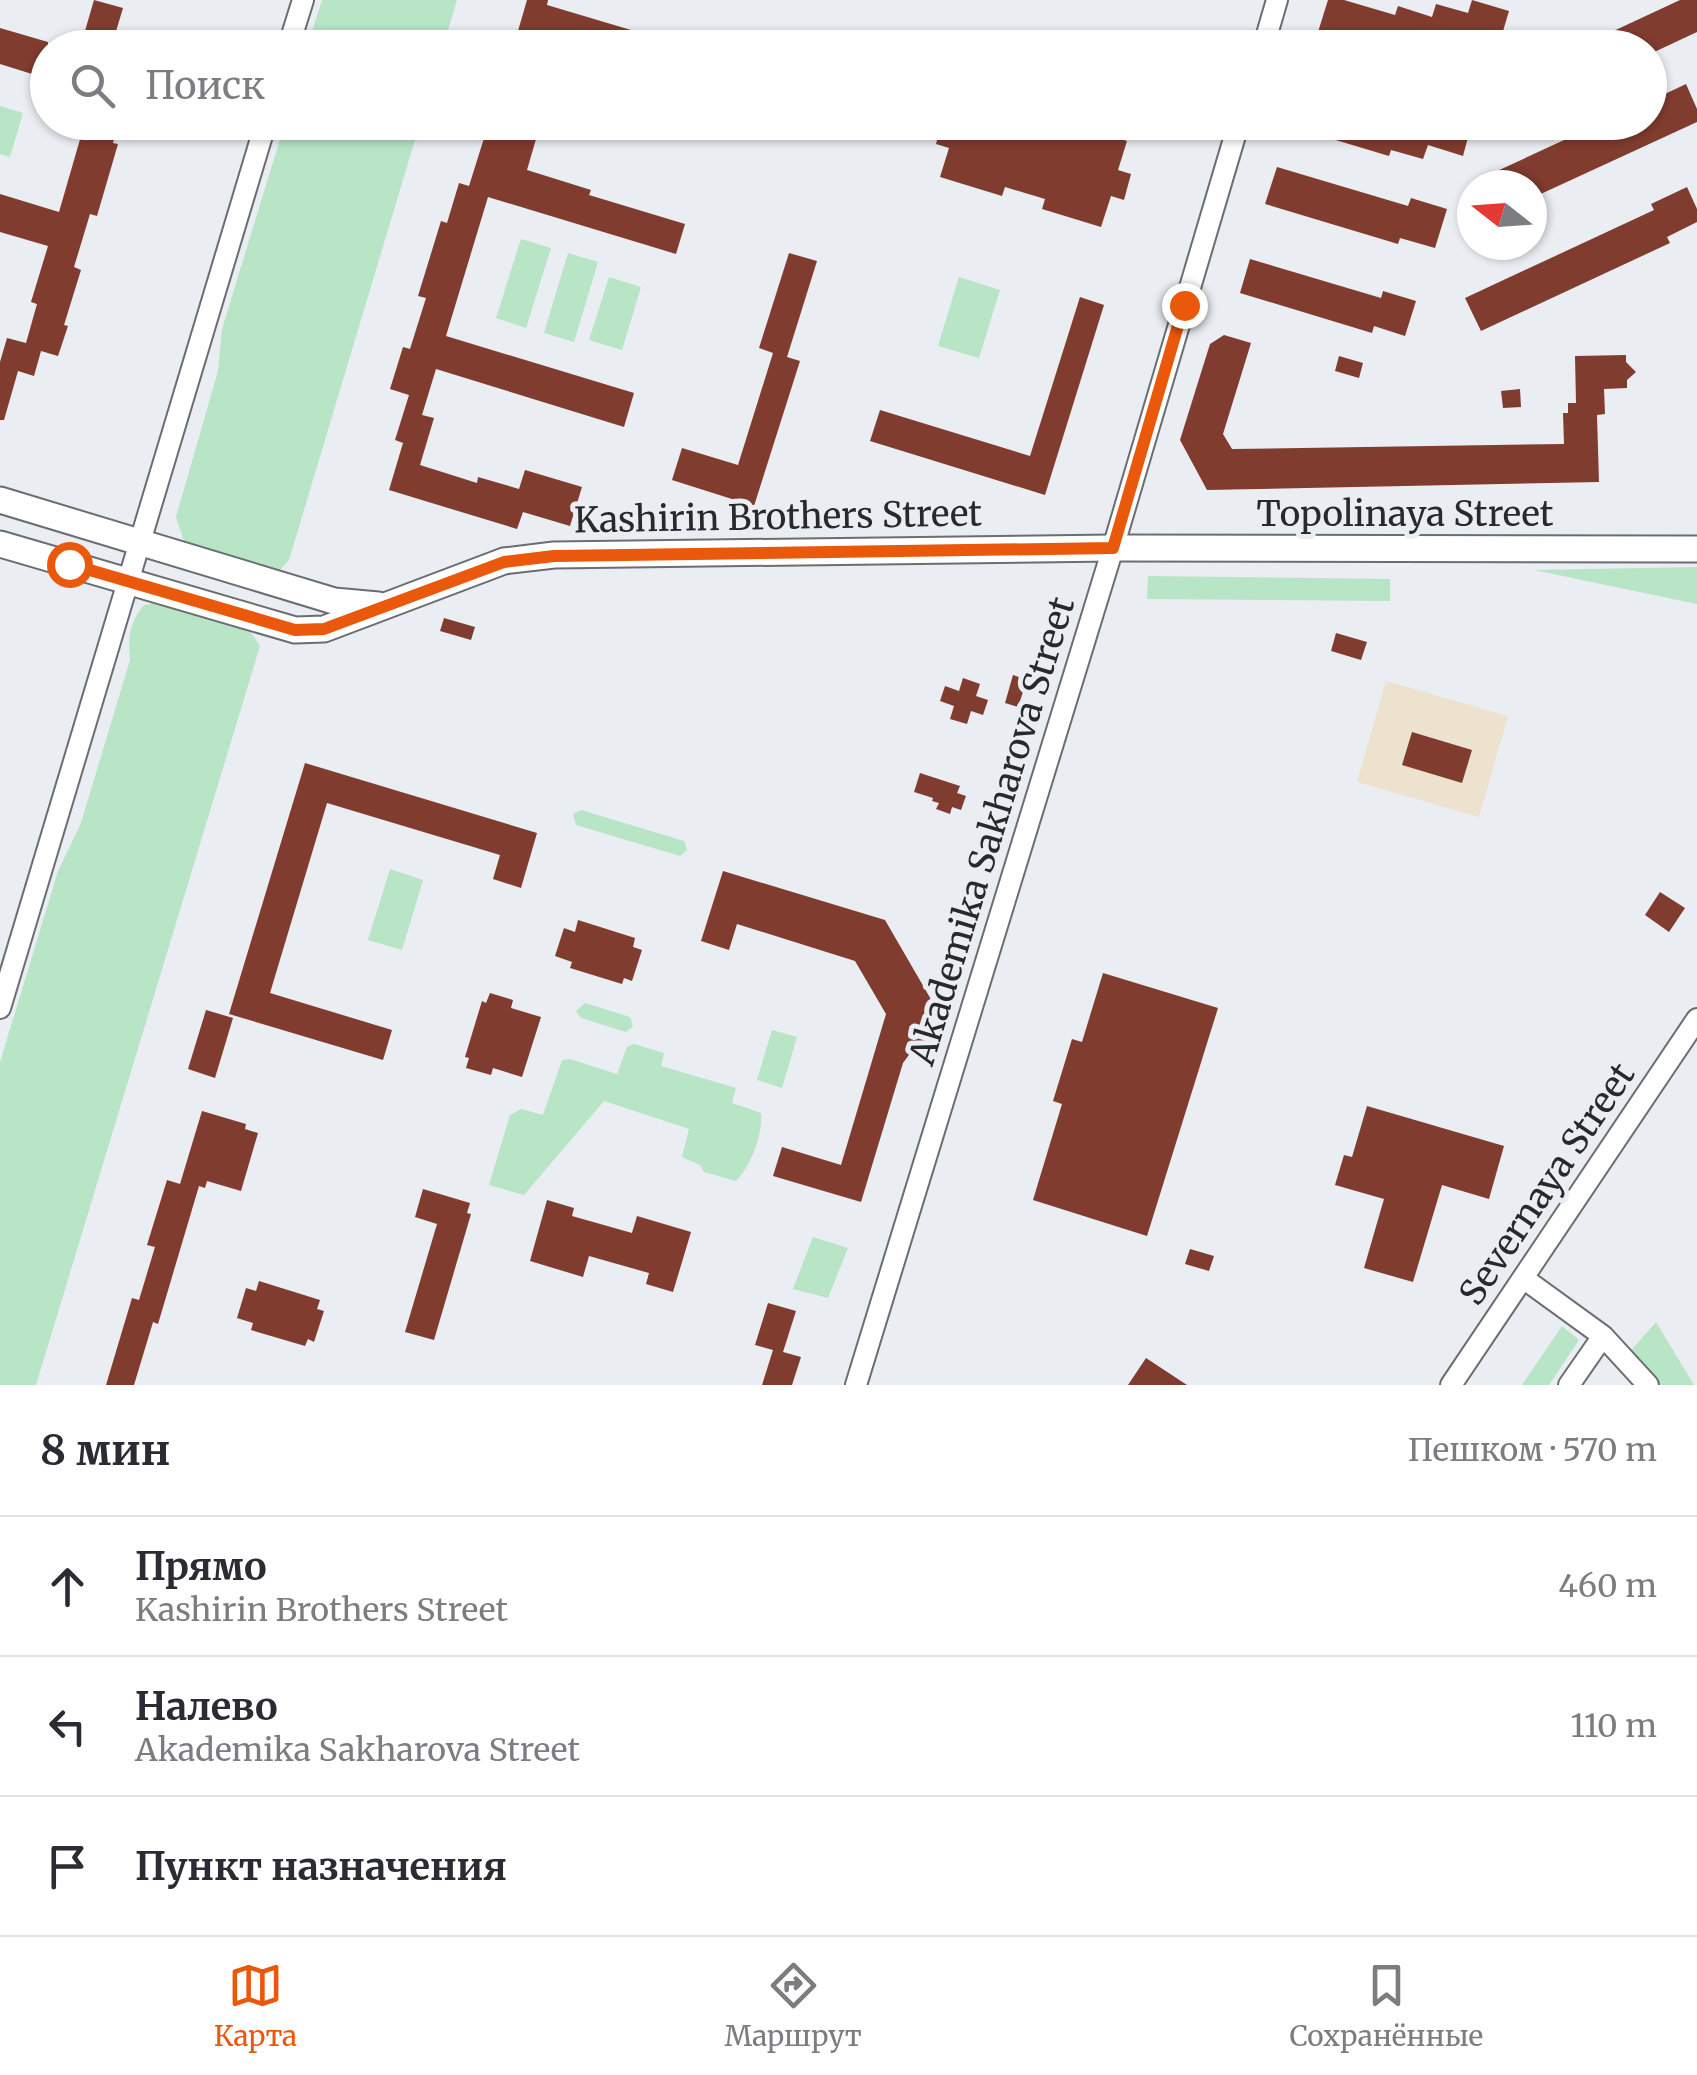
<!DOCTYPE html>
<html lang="ru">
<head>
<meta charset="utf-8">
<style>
	body { margin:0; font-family:Merriweather,serif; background:#f7f7f7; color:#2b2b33 }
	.compass { position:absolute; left:1457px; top:170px; width:90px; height:90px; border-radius:50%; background:#fff; box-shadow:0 2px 8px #0004; rotate:287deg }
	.stop { position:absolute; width:30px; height:30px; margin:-22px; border:8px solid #ea580c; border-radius:50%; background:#fff }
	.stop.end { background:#ea580c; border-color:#fff; box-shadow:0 2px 10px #0008 }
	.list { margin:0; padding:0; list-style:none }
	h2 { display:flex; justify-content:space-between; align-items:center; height:130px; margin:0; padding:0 40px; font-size:42px }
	h2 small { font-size:32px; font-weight:400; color:#7c7c81 }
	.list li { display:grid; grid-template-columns:65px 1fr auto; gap:30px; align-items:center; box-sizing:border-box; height:140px; padding:0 40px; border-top:2px solid #e1e1e2 }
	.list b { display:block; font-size:38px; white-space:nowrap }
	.list p { margin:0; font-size:32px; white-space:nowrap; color:#7c7c81 }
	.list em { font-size:32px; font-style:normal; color:#7c7c81 }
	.icon { flex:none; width:55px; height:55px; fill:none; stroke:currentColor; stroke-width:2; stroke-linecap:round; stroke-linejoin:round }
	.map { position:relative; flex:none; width:1697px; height:1385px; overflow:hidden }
	.search { position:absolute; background:#fff; box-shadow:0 2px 8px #0004; left:30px; right:30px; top:30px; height:110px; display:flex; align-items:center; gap:25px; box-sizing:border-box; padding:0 35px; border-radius:55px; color:#7c7c81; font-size:38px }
	.sheet { height:550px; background:#fff }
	nav { display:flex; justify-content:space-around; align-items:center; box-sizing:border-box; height:140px; border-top:2px solid #e1e1e2; background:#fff; font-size:28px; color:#7c7c81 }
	nav a { display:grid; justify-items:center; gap:5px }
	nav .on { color:#ea580c }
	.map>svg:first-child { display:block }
	.medical { fill:#ede2cd }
	.green { fill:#b8e5c5 }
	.building { fill:#803c2f }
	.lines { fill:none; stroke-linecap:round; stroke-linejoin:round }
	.minor-casing { stroke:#6a6d71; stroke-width:24 }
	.major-casing { stroke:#6a6d71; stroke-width:29 }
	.minor { stroke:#fff; stroke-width:20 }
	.major { stroke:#fff; stroke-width:25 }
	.route { stroke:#ea580c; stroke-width:12 }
	.labels { text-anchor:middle; stroke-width:10; stroke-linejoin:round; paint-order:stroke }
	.street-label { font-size:35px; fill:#27292a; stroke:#eaedf2 }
</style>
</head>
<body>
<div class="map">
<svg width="1697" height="1385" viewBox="0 0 1697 1385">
	<rect width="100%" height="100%" fill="#eaedf2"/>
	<path class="medical" d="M1386,681L1508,716L1479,817L1357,782Z"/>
	<path class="green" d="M322,0H457L443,47H307Z
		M0,106L23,113L10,157L0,154Z
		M285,123H420L289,560L278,572L185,544L176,517L218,371L222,329Z
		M521,239L551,248L526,328L496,318Z
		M568,253L598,262L574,342L544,333Z
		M609,277L641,287L622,350L589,340Z
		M959,277L1000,290L979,358L938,346Z
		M1697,567V604L1534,570Z
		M1148,576L1390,579V601L1147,599Z
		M163,602L248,628L260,646L36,1385H0V1062L58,871L81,823L130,660C128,637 129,623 144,605Z
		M581,810L684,841L687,850L680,856L576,825L573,814Z
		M390,869L423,880L402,950L368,940Z
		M585,1003L630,1017L633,1026L626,1032L581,1018L576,1011Z
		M772,1030L797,1037L782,1088L757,1080Z
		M634,1044L664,1053L661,1066L736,1088L732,1103L761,1113C763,1134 751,1166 736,1181L704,1172L700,1165L682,1157L689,1129L604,1101L524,1195L489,1185L510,1115L521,1109L543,1115L562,1060L570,1059L617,1074L627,1047Z
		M813,1237L848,1248L828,1298L793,1289Z
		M1656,1322L1694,1385H1636L1619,1364Z
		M1562,1326L1579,1340L1549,1385H1522Z"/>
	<path class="building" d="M94,0L123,8L111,48H80Z
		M527,0H548L547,5L678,44V48H513Z
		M1328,0H1344L1395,15L1398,6L1432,17L1436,4L1468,13L1472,0L1509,11L1498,48L1461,38L1458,48L1423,44L1422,48H1370L1318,32Z
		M1680,0H1697V32L1650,54V48H1577Z
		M0,28L48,42V79L0,64Z
		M1686,84L1697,109V122L1532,198V185H1501L1495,172L1603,122H1650V101Z
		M85,122H119L113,143L118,144L97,216L90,214L74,267L81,270L64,325L68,326L58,356L41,351L34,376L18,371L4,420H0V362L7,338L26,343L37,304L31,302L48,246L0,232V194L59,212Z
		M508,122H541L527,170L591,190L589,195L685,224L676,254L488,197L446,336L634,393L624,427L436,369L422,415L434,418L420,465L477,483L478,477L519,489L525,470L582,487L570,526L523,512L517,529L389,490L403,443L395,440L409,395L390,389L403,347L410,349L426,298L418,296L441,221L447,223L459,183L469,186L485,135L502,140Z
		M942,122H1041L1064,130L1067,122L1127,141L1118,170L1131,174L1124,200L1111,196L1101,227L1042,209L1045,199L1005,187L1002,196L940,177L949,148L936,144Z
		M1290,122H1472L1463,156L1428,145L1423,159L1391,150L1389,156L1289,126Z
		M1277,167L1408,206L1411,198L1447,209L1435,248L1400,238L1398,244L1265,204Z
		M1687,187L1697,209V222L1667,237L1670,243L1481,331L1465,298L1654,210L1651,204Z
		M789,253L817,261L787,357L800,361L754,506L672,480L682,448L738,465L773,353L759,348Z
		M1250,259L1381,298L1383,291L1416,301L1405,336L1374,326L1372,333L1240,293Z
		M1080,297L1104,305L1045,495L870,441L880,410L1030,456Z
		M1224,335L1251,343L1223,434L1232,449L1564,444L1563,413H1568V403H1576L1575,356L1626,355V362L1636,372L1627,380V388L1604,389L1605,414L1597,415L1599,482L1207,490L1180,440L1210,344Z
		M1339,356L1363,363L1359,378L1335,371Z
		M1520,389L1521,407L1503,408L1501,391Z
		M444,618L475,627L471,640L440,631Z
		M1336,633L1367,642L1361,660L1331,651Z
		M1013,675L1027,680L1018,707L1005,703Z
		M963,678L980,684L976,696L988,700L983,715L971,711L967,724L950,719L954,706L940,701L945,686L959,691Z
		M1412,732L1472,750L1462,783L1402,765Z
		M305,763L537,833L521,888L493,879L500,855L327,803L270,993L392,1030L383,1060L229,1014Z
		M920,773L960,786L957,793L966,796L961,810L952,807L950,814L936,809L939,803L932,801L933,798L914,792Z
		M723,871L885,920L936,1008L925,1044L914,1048L903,1063L861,1202L773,1176L782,1147L841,1165L886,1014L855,961L737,924L729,950L701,941Z
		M1660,892L1685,908L1669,932L1645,915Z
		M578,920L635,938L633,947L642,950L632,981L624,978L622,984L570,968L572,962L555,956L564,928L575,932Z
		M1103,973L1218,1008L1147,1236L1033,1200L1062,1104L1053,1101L1072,1039L1082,1042Z
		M490,993L513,1000L511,1008L541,1017L522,1077L493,1068L491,1075L466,1068L469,1058L465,1057L482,1001L486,1003Z
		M206,1010L233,1018L215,1078L188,1069Z
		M1367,1106L1504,1146L1489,1199L1442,1185L1413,1282L1364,1268L1384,1199L1335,1185L1344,1155L1352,1157Z
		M202,1111L246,1124L245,1129L258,1133L241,1191L207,1181L205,1188L199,1186L158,1324L153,1322L134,1385H106L132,1298L139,1300L155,1247L147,1245L167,1180L180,1184Z
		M423,1189L470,1203L467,1213L471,1214L434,1340L405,1332L437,1224L415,1217Z
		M547,1200L574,1208L572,1216L632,1233L637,1216L691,1232L673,1292L646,1284L649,1273L589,1256L583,1277L530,1261Z
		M1190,1249L1214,1256L1209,1271L1185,1264Z
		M259,1281L320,1300L317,1309L324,1311L314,1342L308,1339L305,1346L251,1330L253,1323L237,1318L246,1288L256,1291Z
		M768,1303L796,1311L783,1352L801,1357L792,1385H762L773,1350L755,1345Z
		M1146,1358L1187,1385H1128Z"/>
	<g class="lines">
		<g class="minor-casing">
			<path id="minor" d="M288,48L303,0
				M1263,48L1277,0
				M0,1008L266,122
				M1523,1278L1603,1336L1648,1385
				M856,1385L1113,548L1239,122
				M1451,1385L1697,1019
				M1569,1385L1603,1336"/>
		</g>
		<g class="major-casing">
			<path id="major" d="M0,500L334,601L378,605
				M0,544L295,630L324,629L504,561L554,555L1113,548L1697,549"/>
		</g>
		<use href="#minor" class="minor"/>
		<use href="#major" class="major"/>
	</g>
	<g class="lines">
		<path class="route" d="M69,564L295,630L324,629L504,562L554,556L1113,548L1184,305"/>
	</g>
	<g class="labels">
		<g class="street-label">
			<text x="1405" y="526">Topolinaya Street</text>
			<text transform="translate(778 517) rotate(-1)" y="12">Kashirin Brothers Street</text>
			<text transform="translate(992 831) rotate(-73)" y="12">Akademika Sakharova Street</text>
			<text transform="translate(1547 1184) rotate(-56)" y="12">Severnaya Street</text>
		</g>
	</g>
</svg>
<svg class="compass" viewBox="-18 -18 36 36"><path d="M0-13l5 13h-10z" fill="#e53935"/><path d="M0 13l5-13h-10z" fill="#7c7c81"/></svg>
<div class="stop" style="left:69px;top:564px"></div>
<div class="stop end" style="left:1184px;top:305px"></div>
<div class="search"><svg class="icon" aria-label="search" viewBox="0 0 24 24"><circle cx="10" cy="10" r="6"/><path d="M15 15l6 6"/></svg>Поиск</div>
</div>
<section class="sheet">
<h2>8 мин<small>Пешком · 570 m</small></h2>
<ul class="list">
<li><svg class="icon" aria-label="ahead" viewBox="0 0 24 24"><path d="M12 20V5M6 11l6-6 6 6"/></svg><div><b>Прямо</b><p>Kashirin Brothers Street</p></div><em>460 m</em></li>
<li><svg class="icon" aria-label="left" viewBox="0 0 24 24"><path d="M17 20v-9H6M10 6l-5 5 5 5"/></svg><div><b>Налево</b><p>Akademika Sakharova Street</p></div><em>110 m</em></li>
<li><svg class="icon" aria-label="arrive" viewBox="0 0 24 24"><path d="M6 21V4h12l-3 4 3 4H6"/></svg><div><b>Пункт назначения</b></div></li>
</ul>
</section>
<nav>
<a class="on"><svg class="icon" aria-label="map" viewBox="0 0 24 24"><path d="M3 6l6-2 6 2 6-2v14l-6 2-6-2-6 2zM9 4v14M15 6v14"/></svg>Карта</a>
<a><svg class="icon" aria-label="directions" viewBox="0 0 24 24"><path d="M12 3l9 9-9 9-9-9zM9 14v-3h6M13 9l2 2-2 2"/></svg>Маршрут</a>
<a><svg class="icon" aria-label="saved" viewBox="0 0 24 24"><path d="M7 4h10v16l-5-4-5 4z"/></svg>Сохранённые</a>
</nav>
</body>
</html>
